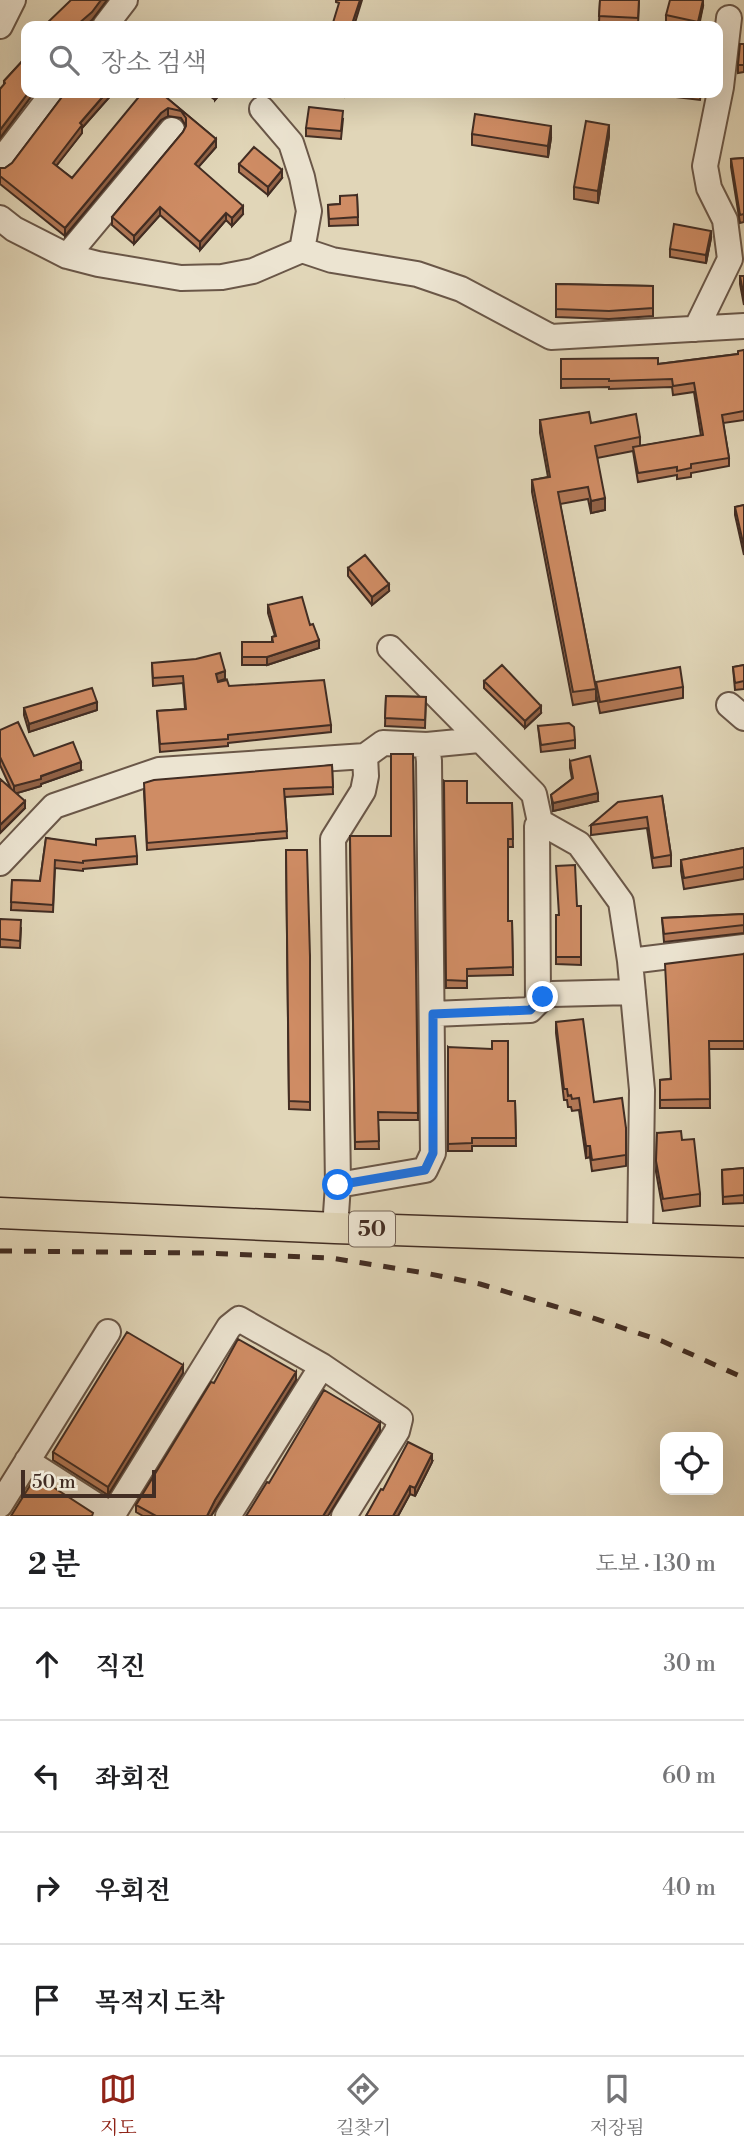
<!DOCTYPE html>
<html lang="ko">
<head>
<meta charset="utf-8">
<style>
	body { margin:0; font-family:"Libre Bodoni","Noto Serif KR",serif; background:#f6f6f6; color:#202124 }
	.controls { position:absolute; right:21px; bottom:21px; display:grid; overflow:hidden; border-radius:14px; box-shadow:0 7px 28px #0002 }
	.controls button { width:63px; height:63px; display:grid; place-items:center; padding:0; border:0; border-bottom:2px solid #e0e0e0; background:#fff; color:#202124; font:35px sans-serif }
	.scale { position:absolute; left:21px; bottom:18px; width:135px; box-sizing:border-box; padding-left:7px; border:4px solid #422d23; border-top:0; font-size:19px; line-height:24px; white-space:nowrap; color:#422d23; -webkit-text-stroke:5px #ece4d1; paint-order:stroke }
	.stop { position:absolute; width:21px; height:21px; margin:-16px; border:5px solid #1a73e8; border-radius:50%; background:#fff }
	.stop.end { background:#1a73e8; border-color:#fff; box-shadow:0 2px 7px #0008 }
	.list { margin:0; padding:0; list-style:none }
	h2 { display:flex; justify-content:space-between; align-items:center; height:91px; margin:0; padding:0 28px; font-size:30px }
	h2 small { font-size:23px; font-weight:400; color:#757577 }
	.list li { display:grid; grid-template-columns:46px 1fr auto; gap:21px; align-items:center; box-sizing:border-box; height:112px; padding:0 28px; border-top:2px solid #e0e0e0 }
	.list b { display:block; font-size:26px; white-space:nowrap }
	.list em { font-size:23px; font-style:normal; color:#757577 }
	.icon { flex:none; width:38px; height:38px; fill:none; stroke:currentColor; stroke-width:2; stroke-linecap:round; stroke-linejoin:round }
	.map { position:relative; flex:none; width:744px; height:1516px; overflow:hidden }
	.search { position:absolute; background:#fff; box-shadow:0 7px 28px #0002; left:21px; right:21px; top:21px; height:77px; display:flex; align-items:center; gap:18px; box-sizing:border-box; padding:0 24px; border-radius:14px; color:#757577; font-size:26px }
	.sheet { height:539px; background:#fff }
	nav { display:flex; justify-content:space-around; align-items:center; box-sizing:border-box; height:98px; border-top:2px solid #e0e0e0; background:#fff; font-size:19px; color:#757577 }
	nav a { display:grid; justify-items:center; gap:4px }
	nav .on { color:#8f2418 }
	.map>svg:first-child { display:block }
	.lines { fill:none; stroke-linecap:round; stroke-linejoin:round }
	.minor-casing { stroke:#6a5748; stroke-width:28 }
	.major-casing { stroke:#422d23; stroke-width:33 }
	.minor { stroke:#ece4d1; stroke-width:24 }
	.major { stroke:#e1d6b8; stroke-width:30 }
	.rail { stroke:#422d23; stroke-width:5; stroke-dasharray:12 12; stroke-linecap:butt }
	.wall { fill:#b27856; stroke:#422d23; stroke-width:2 }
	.shaded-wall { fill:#916246; stroke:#422d23; stroke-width:2 }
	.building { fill:#cf8c64; stroke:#422d23; stroke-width:2 }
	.route { stroke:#1a73e8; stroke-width:9 }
	.labels { text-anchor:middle; stroke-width:5; stroke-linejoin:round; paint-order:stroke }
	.shield { fill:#ece4d1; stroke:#756457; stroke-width:2 }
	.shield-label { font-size:21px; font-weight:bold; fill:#422d23 }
</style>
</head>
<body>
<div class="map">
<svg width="744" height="1516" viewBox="0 0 744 1516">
	<rect width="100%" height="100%" fill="#e1d6b8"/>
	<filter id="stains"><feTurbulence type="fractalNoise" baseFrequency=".00286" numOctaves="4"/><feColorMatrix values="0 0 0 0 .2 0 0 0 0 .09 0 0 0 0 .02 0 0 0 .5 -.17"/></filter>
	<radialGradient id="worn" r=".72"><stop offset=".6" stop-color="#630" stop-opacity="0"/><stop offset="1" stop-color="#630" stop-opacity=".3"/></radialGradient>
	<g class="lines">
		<g class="minor-casing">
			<path id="minor" d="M0,26L13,0
				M105,26L125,0
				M262,109L291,143L302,177L309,211L302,250
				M0,162L53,93
				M0,218L14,229L67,256L98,264L181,278L222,277L253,271L302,250L332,260L417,274L461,289L551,337L744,326
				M67,256L172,130
				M696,329L730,259L725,220L709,188L705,166L721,87L729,18
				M390,648L534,794L540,822L579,844L621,902L630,961L642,1090L640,1237
				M729,705L744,718
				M0,863L54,806L159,770L365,756L383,743L427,745L479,740
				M630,961L744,947
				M538,1002L537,826L540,822
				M433,1014L530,1010L543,997L552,994L633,992
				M338,1185L333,839L363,791L366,776L365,756
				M335,1228L338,1185L425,1170L433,1153L429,761L427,745
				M27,1461L113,1516
				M0,1505L108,1332
				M112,1516L229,1327L239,1319L322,1366L400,1419L397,1431L344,1516
				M228,1516L322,1366"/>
		</g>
		<g class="major-casing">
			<path id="major" d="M0,1213L335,1228L744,1242"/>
		</g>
		<use href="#minor" class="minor"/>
		<use href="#major" class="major"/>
		<path class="rail" d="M0,1251L204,1253L331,1258L425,1273L480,1284L590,1317L662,1341L744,1378"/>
	</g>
	<path class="wall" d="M600,0H639L638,26L599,23Z
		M703,6L699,26H687L666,22V15Z
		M26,43V93H33V94L0,138V89L4,85V81L26,57L22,54V46Z
		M744,44V72L738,73V65Z
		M65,93H113L82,128V133L56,166L72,178L161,93L216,139V147L198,167L243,214L232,226L226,220L200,250L160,215L134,244L112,225V217L183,132L186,126L181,118L168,116L161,120L65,236L0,184V168H5L12,163Z
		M206,93H221L215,100Z
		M332,93H346L344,97Z
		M668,93H701L700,100L668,96Z
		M343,119L341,139L306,136V128Z
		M472,134L551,138L548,157L472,145Z
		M609,136L598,203L574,199V187Z
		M744,158V222L740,223L731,167V159Z
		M239,164L282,178L268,195L239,172Z
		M357,195L358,225L329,226L328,205L340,204Z
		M711,238L706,263L670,257V249Z
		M740,276H744V305L740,284Z
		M556,284L653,286V316L609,319L556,317Z
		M744,350V420L723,423L729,458V466L691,473V477L677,479V475L638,482L633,451L597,458L605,510L591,513L588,499L560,504L596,689V701L573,705L532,492V480L548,477L540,433V420L591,423L640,437V446L701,436L694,392L673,395L672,387L609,389V387L561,388V359L658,364L738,354Z
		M744,505V555L735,515V507Z
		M348,568L389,591L372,605L348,576Z
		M268,605L310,625L319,648L267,665H242V642H272V637L275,636L268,613Z
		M152,663L225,679L218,682L331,725V732L228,743V746L160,752L157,711L185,709L183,683L153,686Z
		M744,665V689L735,690L733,667Z
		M484,681L541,713L525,728L484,688Z
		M596,682L683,687V698L600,713L596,693Z
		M386,696L426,697L425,728L385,726Z
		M24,708L97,710L29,732L24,715Z
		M538,726L575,740V748L541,752Z
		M0,730L34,756L81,770L41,784V786L17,793L25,808L0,833V779L11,789L0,765Z
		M413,754L418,1120H378L379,1149H355L350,836H391Z
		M570,761L598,801L553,811L551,795L572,779L570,768Z
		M332,765L333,794L285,797L287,838L147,850L144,791Z
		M444,781L467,803H512L513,847H508V921H512L513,975L467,976V988H446Z
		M662,796L671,855V866L653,868L647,828L591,835V825Z
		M46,838L137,856V864L83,869V871L55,868L53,912L11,910L12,880L40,881Z
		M744,848V879L684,889L681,871V860Z
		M286,850L310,957V1110L289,1109Z
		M577,906H581V965L556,964V915H558Z
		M744,914V933L664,942L662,918Z
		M0,919L21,928L20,948L0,947Z
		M744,954V1049H709L710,1108H660V1080L670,1079Z
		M556,1022L594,1102L626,1128V1166L592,1171L590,1157L586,1158L579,1110L572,1111L571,1107H568L567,1100H564L556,1033Z
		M448,1047L508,1101H515L516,1146H472V1151H448Z
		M657,1133L682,1140L700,1194V1206L663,1211L656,1172Z
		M744,1168V1203L723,1204L722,1170Z
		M183,1373L108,1495L53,1460V1452Z
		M296,1380L211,1516H143L136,1512V1505L214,1383Z
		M432,1462L415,1496L410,1494L398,1516H366L383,1490Z"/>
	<path class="shaded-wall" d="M101,0H107L92,20L85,26H78V24Z
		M360,0H362L354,26L353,21Z
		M703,0V6L698,26V22Z
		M28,93H33V94L0,138V130Z
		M106,93H113L82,128V133L53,170V163L80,123Z
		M215,93H221L215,100Z
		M168,108V116L161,120L65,236V228L161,113Z
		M609,125V136L598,203V191Z
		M551,126V138L548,157V146Z
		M216,139V147L195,171V164Z
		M282,170V178L268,195V187Z
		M243,206V214L232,226V218Z
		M160,207V215L134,244V236Z
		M226,213V220L200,250V242Z
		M711,231V238L706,263V255Z
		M605,498V510L591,513V501Z
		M389,584V591L372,605V597Z
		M319,640V648L267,665V657Z
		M225,671V679L216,682V674Z
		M97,702V710L29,732V724Z
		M541,706V713L525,728V721Z
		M81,762V770L41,784V786L14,794V786Z
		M598,793V801L553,811V803Z
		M25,801V808L0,833V825Z
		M586,1146H590V1157L586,1158Z
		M183,1365V1373L108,1495V1487Z
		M296,1372V1380L211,1516H207L215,1500Z
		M380,1423V1431L328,1516H323Z
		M432,1454V1462L415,1496V1488Z
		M410,1486V1494L398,1516H393Z"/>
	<path class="building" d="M71,0H101L92,12L78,24L80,26H44Z
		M336,0H360L353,21L366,25L365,26H332L339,3L336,2Z
		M600,0H639L638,18L599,16Z
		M670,0H703L698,22L666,15Z
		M740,44H744V65H738Z
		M26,57V93H28L0,130V89L5,83L4,81Z
		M65,93H106L80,123L82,125L53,163L72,178L142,93H161L216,139L195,164L243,206L232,218L226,213L200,242L160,207L134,236L112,217L183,132L186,126V118L181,111L168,108L161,113L65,228L0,176V168H5L12,163Z
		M309,107L343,111L341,131L306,128Z
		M475,114L551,126L548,146L472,134Z
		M586,121L609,125L598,191L574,187Z
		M254,147L282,170L268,187L239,164Z
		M744,158V214L740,215L731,159Z
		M357,195L358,217L329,219L328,205L340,204V196Z
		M674,224L711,231L706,255L670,249Z
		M740,276H744V297Z
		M556,284L653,286V308L609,311L556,309Z
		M744,350V411L722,415L729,458L691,464V468L677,471V467L638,473L633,447L703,435L694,383L673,386L672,379L609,381V379H561V359L658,358V364L738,354V351Z
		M589,412L591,423L636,414L640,437L595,446L605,498L591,501L588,487L558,492L596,689L573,692L532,480L550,477L540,420Z
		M744,505V547L735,507Z
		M365,555L389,584L372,597L348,568Z
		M302,597L310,625L313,624L319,640L267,657H242V642H273L272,637L276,636L268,605Z
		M220,653L225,671L216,674L218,682L227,680L229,686L324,680L331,725L228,735V739L160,744L157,711L186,709L183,676L153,678L152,663L196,659Z
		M502,665L541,706L525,721L484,681Z
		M744,665V681L735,683L733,667Z
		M680,667L683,687L600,702L596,682Z
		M92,688L97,702L29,724L24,708Z
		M386,696L426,697L425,720L385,718Z
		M18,722L34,756L73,742L81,762L41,776V779L14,786L0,757V730Z
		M569,723L574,727L575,740L541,745L538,726Z
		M391,754H413L418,1113L378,1112L379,1141L355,1142L350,836H391Z
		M590,756L598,793L553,803L551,795L573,778L570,761Z
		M332,765L333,787L284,789L287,831L147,843L144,783L154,780Z
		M0,779L25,801L0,825Z
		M444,781H467V803H512L513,839H508V921H512L513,967L467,969V981L446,980Z
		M662,796L671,855L653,858L647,817L591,825L618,802Z
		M135,836L137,856L83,861V863L55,860L53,905L11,902L12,880L40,881L46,838L96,845V839Z
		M744,848V867L684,878L681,860Z
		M286,850H307L310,957V1102L289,1101Z
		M575,865L577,906H581V957H556V915H559L556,866Z
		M744,914V925L664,934L662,918Z
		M0,919L21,920L20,941L0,939Z
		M744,954V1041H709L710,1099L660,1100V1080L671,1079L665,964Z
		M583,1019L594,1102L622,1098L626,1128V1155L592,1160L590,1146H586L579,1098L572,1099L571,1095L568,1096L567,1089H564L556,1022Z
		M492,1041H508V1101H515L516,1138H472V1143L448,1144V1047L492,1049Z
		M681,1131L682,1140L694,1139L700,1194L663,1199L656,1161L657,1133Z
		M744,1168V1195L723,1197L722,1170Z
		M127,1332L183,1365L108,1487L53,1452Z
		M238,1339L296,1372L215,1500L207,1516H156L136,1505L211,1382L214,1383Z
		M324,1390L380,1423L323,1516H246L267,1482L269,1483Z
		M408,1442L432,1454L415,1488L410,1486L393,1516H366L381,1489L383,1490Z
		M36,1476L93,1513L92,1516H11Z"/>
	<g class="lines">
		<path class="route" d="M338,1185L425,1170L433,1153V1014L530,1010L543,997"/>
	</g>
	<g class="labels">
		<rect class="shield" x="349" y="1211.5" width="46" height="35" rx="5"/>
		<g class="shield-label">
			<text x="372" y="1236">50</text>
		</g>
	</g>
	<rect width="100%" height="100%" filter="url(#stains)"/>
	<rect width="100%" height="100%" fill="url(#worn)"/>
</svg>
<div class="controls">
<button><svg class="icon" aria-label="locate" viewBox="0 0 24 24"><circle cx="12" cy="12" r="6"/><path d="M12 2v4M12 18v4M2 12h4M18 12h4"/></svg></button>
</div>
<div class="scale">50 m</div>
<div class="stop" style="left:338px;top:1185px"></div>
<div class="stop end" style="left:543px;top:997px"></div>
<div class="search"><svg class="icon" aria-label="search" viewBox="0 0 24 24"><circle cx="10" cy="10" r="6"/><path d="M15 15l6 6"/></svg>장소 검색</div>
</div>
<section class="sheet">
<h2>2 분<small>도보 · 130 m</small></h2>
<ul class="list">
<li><svg class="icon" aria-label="ahead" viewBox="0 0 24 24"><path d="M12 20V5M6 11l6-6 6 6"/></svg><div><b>직진</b></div><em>30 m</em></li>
<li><svg class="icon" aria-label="left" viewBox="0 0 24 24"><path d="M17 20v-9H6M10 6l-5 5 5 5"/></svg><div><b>좌회전</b></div><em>60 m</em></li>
<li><svg class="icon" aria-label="right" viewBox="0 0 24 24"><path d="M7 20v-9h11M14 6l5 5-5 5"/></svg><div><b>우회전</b></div><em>40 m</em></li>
<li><svg class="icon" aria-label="arrive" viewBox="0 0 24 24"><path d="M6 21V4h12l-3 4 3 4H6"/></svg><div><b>목적지 도착</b></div></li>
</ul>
</section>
<nav>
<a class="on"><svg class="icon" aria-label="map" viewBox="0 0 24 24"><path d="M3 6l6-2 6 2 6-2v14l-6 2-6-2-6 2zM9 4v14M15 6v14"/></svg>지도</a>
<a><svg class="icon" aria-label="directions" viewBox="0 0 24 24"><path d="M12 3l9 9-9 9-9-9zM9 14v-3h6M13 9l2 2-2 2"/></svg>길찾기</a>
<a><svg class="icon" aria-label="saved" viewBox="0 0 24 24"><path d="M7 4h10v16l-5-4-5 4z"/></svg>저장됨</a>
</nav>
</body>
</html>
